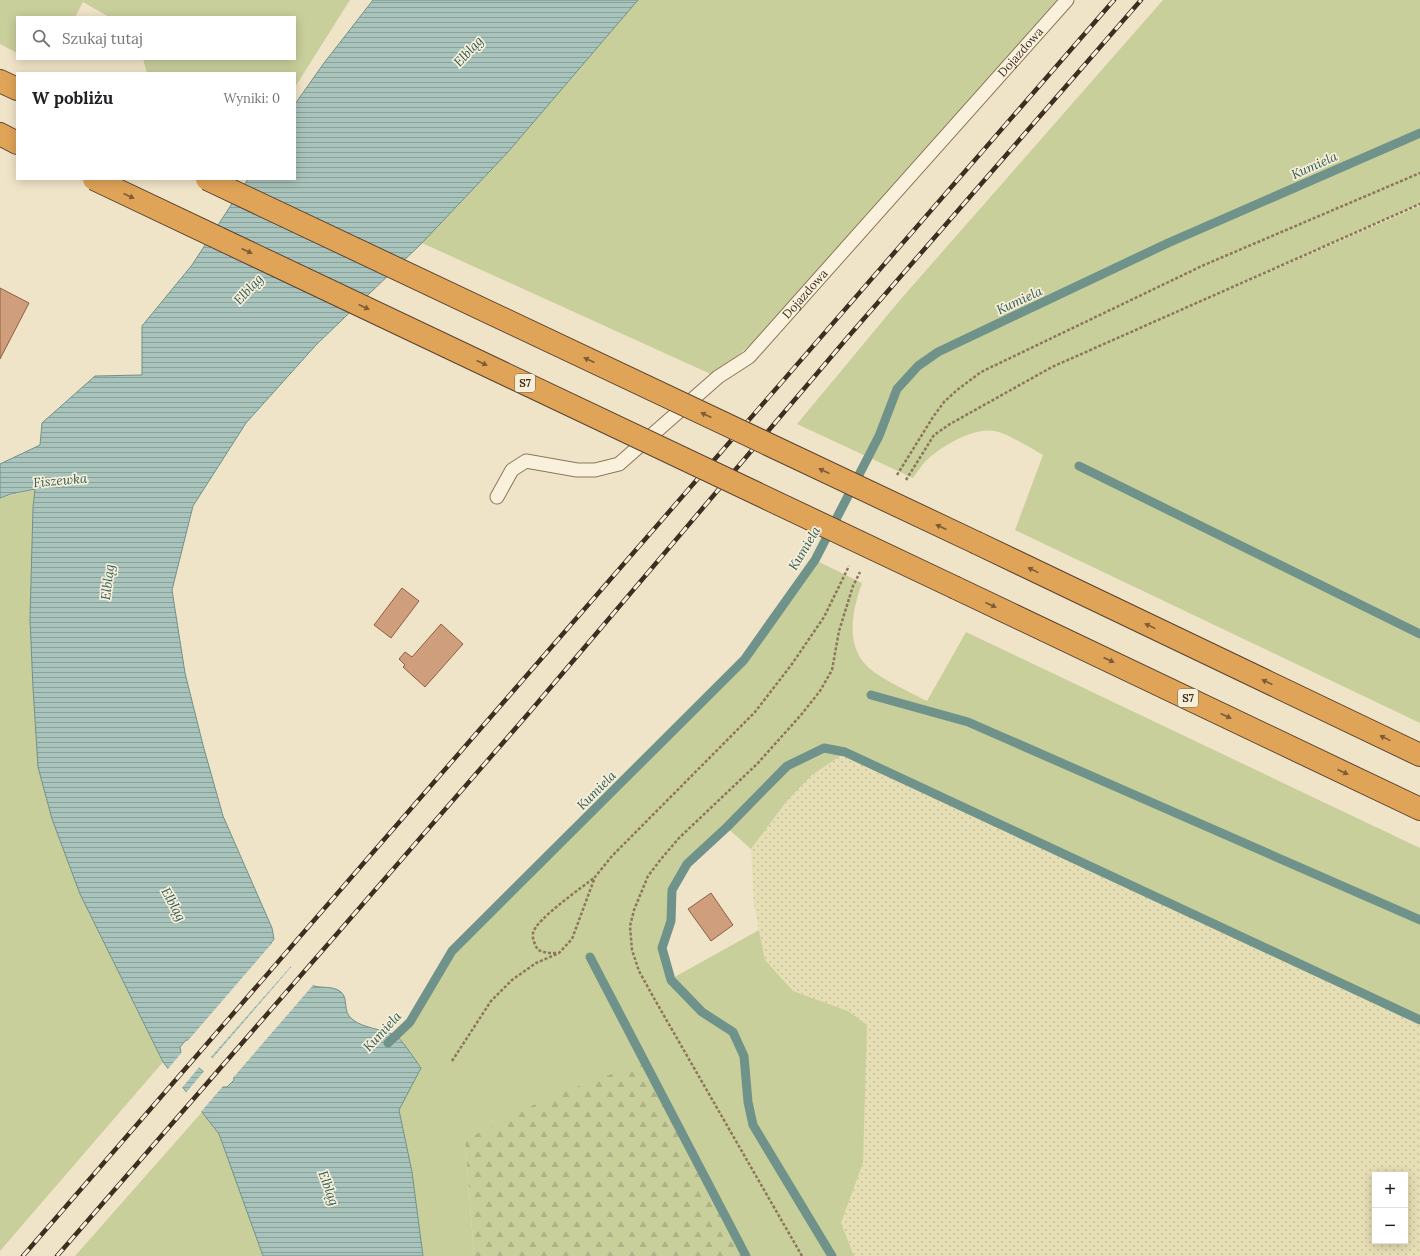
<!DOCTYPE html>
<html lang="pl">
<head>
<meta charset="utf-8">
<style>
	body { margin:0; font-family:Lora,serif; background:#f6f6f6; color:#202124 }
	.controls { position:absolute; right:12px; bottom:12px; display:grid; overflow:hidden; border-radius:0px; box-shadow:0 2px 10px #0003 }
	.controls button { width:36px; height:36px; display:grid; place-items:center; padding:0; border:0; border-bottom:1px solid #e0e0e0; background:#fff; color:#202124; font:20px sans-serif }
	.list { margin:0; padding:0; list-style:none }
	h2 { display:flex; justify-content:space-between; align-items:center; height:52px; margin:0; padding:0 16px; font-size:17px }
	h2 small { font-size:13px; font-weight:400; color:#757577 }
	.icon { flex:none; width:22px; height:22px; fill:none; stroke:currentColor; stroke-width:2; stroke-linecap:round; stroke-linejoin:round }
	.map { position:relative; flex:none; width:1420px; height:1256px; overflow:hidden }
	.search { position:absolute; background:#fff; box-shadow:0 2px 10px #0003; left:16px; top:16px; width:280px; height:44px; display:flex; align-items:center; gap:10px; box-sizing:border-box; padding:0 14px; border-radius:0px; color:#757577; font-size:15px }
	.panel { position:absolute; background:#fff; box-shadow:0 2px 10px #0003; left:16px; top:72px; width:280px; height:108px; border-radius:0px }
	.map>svg:first-child { display:block }
	.farmland { fill:url(#farmland-dots); fill-rule:evenodd }
	.green { fill:#c9cf9b }
	.forest { fill:url(#forest-firs) }
	.water { fill:url(#water-rules); stroke:#6f938a; fill-rule:evenodd }
	.pier { fill:#f0e4c8 }
	.lines { fill:none; stroke-linecap:round; stroke-linejoin:round }
	.stream { stroke:#6f938a; stroke-width:9 }
	.building { fill:#cf9f7d; stroke:#8d5f41 }
	.service-casing { stroke:#8d765c; stroke-width:15 }
	.motorway-casing { stroke:#5b4430; stroke-width:24 }
	.path { stroke:#8d765c; stroke-width:2.5; stroke-dasharray:3 2; stroke-linecap:butt }
	.service { stroke:#faf1dc; stroke-width:13 }
	.motorway { stroke:#e0a458; stroke-width:22 }
	.rail-casing { stroke:#3d2e20; stroke-width:4.5 }
	.rail { stroke:#f7eed8; stroke-width:3; stroke-dasharray:9; stroke-linecap:butt }
	.motorway-bridge-casing { stroke:#5b4430; stroke-width:24; stroke-linecap:butt }
	.motorway-bridge { stroke:#e0a458; stroke-width:22 }
	.oneway { fill:#7e5d36 }
	.labels { text-anchor:middle; stroke-width:3.5; stroke-linejoin:round; paint-order:stroke }
	.shield { fill:#f7eed8; stroke:#756857; stroke-width:1 }
	.shield-label { font-size:11px; font-weight:bold; fill:#3d2e20 }
	.street-label { font-size:12px; fill:#3d2e20; stroke:#f7eed8 }
	.water-label { font-size:13px; font-style:italic; fill:#2f5d5a; stroke:#f7eed8 }
</style>
</head>
<body>
<div class="map">
<svg width="1420" height="1256" viewBox="0 0 1420 1256">
	<defs>
		<pattern id="farmland-dots" width="8" height="8" patternUnits="userSpaceOnUse"><rect width="8" height="8" fill="#e6deb5"/><path d="M2 2h.1M6 6h.1" fill="none" stroke="#c6bf9b" stroke-width="1.8" stroke-linecap="round"/></pattern>
		<pattern id="forest-firs" width="22" height="20" patternUnits="userSpaceOnUse"><rect width="22" height="20" fill="#c9cf9b"/><path d="M5 1l3.5 6h-7zM16 11l3.5 6h-7z" fill="#aeb285"/></pattern>
		<pattern id="water-rules" width="6" height="5" patternUnits="userSpaceOnUse"><rect width="6" height="5" fill="#a9c4bc"/><path d="M0 2.5h6" fill="none" stroke="#8ba098"/></pattern>
	</defs>
	<rect width="100%" height="100%" fill="#f0e4c8"/>
	<path class="farmland" d="M845,752L1420,1020V1256H854L841,1223L863,1163L848,1011L793,991L765,960L754,905L751,849L786,802L812,775ZM1375,1175H1405V1241H1375Z"/>
	<path class="green" d="M0,0H350L295,87V73H147L143,59H295V17H109L83,2L75,17H17V53L0,44Z
		M638,0H1058L764,332L715,376L422,243L508,152Z
		M1163,0H1420V204L1211,297L1420,206V723L1015,530L1043,455C1031,448 1008,434 995,431C974,427 941,446 926,461C921,466 917,472 913,478L797,424L900,300Z
		M36,489L33,507L30,619L39,767L52,819L80,894L163,1062L0,1251V498Z
		M815,560L862,583C853,608 845,644 866,665C878,678 910,692 927,701L966,632L1420,848V1020L846,752L812,775L786,802L751,849L726,827L687,864L672,890L671,921L662,948L671,979L759,930L765,960L793,991L848,1011L867,1025L863,1163L841,1223L854,1256H747L645,1062L465,1140L474,1256H423L412,1172L399,1110L421,1068L396,1035L410,1022L452,951L744,660Z
		M202,1112L219,1134L263,1256H75Z"/>
	<path class="forest" d="M645,1062L747,1256H474L465,1140L549,1097Z"/>
	<path class="water" d="M373,0H638L508,152L422,243L316,345L246,423L193,506L172,590L185,673L203,745L223,816L272,928L274,939L271,943V949L311,985C320,989 333,985 341,992C349,999 342,1011 352,1019C362,1028 382,1029 395,1035C401,1038 416,1061 421,1068L399,1110L412,1172L423,1256H263L219,1134L163,1062L80,894L52,819L38,767L33,688L30,619L33,507L35,489L11,494L0,498V464L40,445L42,423L95,376L142,375V326L192,265L248,179H295V104L324,63ZM186,1040H191L233,1074L234,1080L227,1087H222L181,1053L180,1047Z"/>
	<path class="pier" d="M273,942V948L292,965L210,1058L191,1042H187L185,1045V1044Z
		M293,965L314,984L232,1079L231,1076L212,1059Z
		M183,1051L200,1066L181,1089L167,1070Z
		M205,1070L224,1085L200,1113L185,1094Z"/>
	<g class="lines">
		<path class="stream" d="M1079,466L1420,634
			M871,695L968,722L1420,920
			M590,957L746,1256
			M388,1043L410,1022L452,951L744,660L815,560L879,436L897,389L918,366L938,352L1168,243L1420,133
			M832,1256L753,1125L748,1102L744,1056L733,1032L702,1012L671,980L662,948L671,921L672,890L687,864L727,827L787,766L824,748L845,752L1420,1020"/>
	</g>
	<path class="building" d="M0,288L29,303L0,359Z
		M402,588L419,601L391,638L374,625Z
		M441,624L463,644L425,687L403,667L405,665L399,659L405,652L412,657Z
		M711,893L733,925L711,941L688,909Z"/>
	<g class="lines">
		<g class="service-casing">
			<g id="service">
				<path id="s1" d="M497,497L512,470L526,461L577,470H595L619,464L718,377L749,357L1067,0"/>
			</g>
		</g>
		<g class="motorway-casing">
			<path id="motorway" d="M0,81L17,89
				M0,134L17,143
				M977,543L1420,755
				M956,588L1420,809"/>
		</g>
		<path class="path" d="M897,475L933,417L944,402L957,390L981,372L1204,265L1420,173
			M906,480L934,435L950,424L1052,367L1420,204
			M556,953H547L538,950C535,945 532,939 533,933C536,919 583,887 595,877
			M452,1061L491,1001L512,980L536,963L559,953L572,939L595,877L612,856L755,712L792,664L824,617L849,566
			M802,1256L655,1000L639,971L632,950L630,926L634,910L648,876L661,859L679,838L757,764L801,715L820,691L832,670L839,631L853,586L860,572"/>
		<use href="#service" class="service"/>
		<use href="#motorway" class="motorway"/>
		<g class="rail-casing">
			<path id="rail" d="M23,1256L375,850L1114,0
				M57,1256L528,714L848,337L1141,0"/>
		</g>
		<use href="#rail" class="rail"/>
		<g class="motorway-bridge-casing">
			<path id="motorway-bridge" d="M94,179L956,588
				M207,179L977,543"/>
		</g>
		<use href="#motorway-bridge" class="motorway-bridge"/>
	</g>
	<defs><path id="oneway-solid" d="M-6-.8H1V-3.2L6.5 0L1 3.2V.8H-6Z"/></defs>
	<g class="oneway">
		<use href="#oneway-solid" transform="translate(129 196) rotate(25)"/>
		<use href="#oneway-solid" transform="translate(247 251) rotate(25)"/>
		<use href="#oneway-solid" transform="translate(364 307) rotate(25)"/>
		<use href="#oneway-solid" transform="translate(589 360) rotate(-155)"/>
		<use href="#oneway-solid" transform="translate(482 363) rotate(25)"/>
		<use href="#oneway-solid" transform="translate(706 415) rotate(-155)"/>
		<use href="#oneway-solid" transform="translate(824 471) rotate(-155)"/>
		<use href="#oneway-solid" transform="translate(941 527) rotate(-155)"/>
		<use href="#oneway-solid" transform="translate(1033 570) rotate(-154)"/>
		<use href="#oneway-solid" transform="translate(991 605) rotate(25)"/>
		<use href="#oneway-solid" transform="translate(1150 626) rotate(-154)"/>
		<use href="#oneway-solid" transform="translate(1109 660) rotate(25)"/>
		<use href="#oneway-solid" transform="translate(1267 682) rotate(-154)"/>
		<use href="#oneway-solid" transform="translate(1226 716) rotate(25)"/>
		<use href="#oneway-solid" transform="translate(1385 738) rotate(-154)"/>
		<use href="#oneway-solid" transform="translate(1343 772) rotate(25)"/>
	</g>
	<g class="labels">
		<g class="shield">
			<rect x="515" y="374" width="20" height="18" rx="3"/>
			<rect x="1178" y="689" width="20" height="18" rx="3"/>
		</g>
		<g class="shield-label">
			<text x="525" y="387">S7</text>
			<text x="1188" y="702">S7</text>
		</g>
		<g class="street-label">
			<text dy="4" stroke="none"><textPath href="#s1" startOffset="719">Dojazdowa</textPath></text>
			<text dy="4" stroke="none"><textPath href="#s1" startOffset="395">Dojazdowa</textPath></text>
		</g>
		<g class="water-label">
			<text transform="translate(468 51) rotate(-47)" y="5">Elbląg</text>
			<text transform="translate(1314 165) rotate(-24)" y="5">Kumiela</text>
			<text transform="translate(248 289) rotate(-47)" y="5">Elbląg</text>
			<text transform="translate(1019 300) rotate(-25)" y="5">Kumiela</text>
			<text transform="translate(60 480) rotate(-5)" y="5">Fiszewka</text>
			<text transform="translate(804 548) rotate(-59)" y="5">Kumiela</text>
			<text transform="translate(107 582) rotate(-83)" y="5">Elbląg</text>
			<text transform="translate(596 790) rotate(-45)" y="5">Kumiela</text>
			<text transform="translate(174 904) rotate(61)" y="5">Elbląg</text>
			<text transform="translate(382 1031) rotate(-47)" y="5">Kumiela</text>
			<text transform="translate(329 1188) rotate(70)" y="5">Elbląg</text>
		</g>
	</g>
</svg>
<div class="controls">
<button>+</button>
<button>−</button>
</div>
<div class="search"><svg class="icon" aria-label="search" viewBox="0 0 24 24"><circle cx="10" cy="10" r="6"/><path d="M15 15l6 6"/></svg>Szukaj tutaj</div>
<section class="panel">
<h2>W pobliżu<small>Wyniki: 0</small></h2>
<ul class="list">
</ul>
</section>
</div>
</body>
</html>
